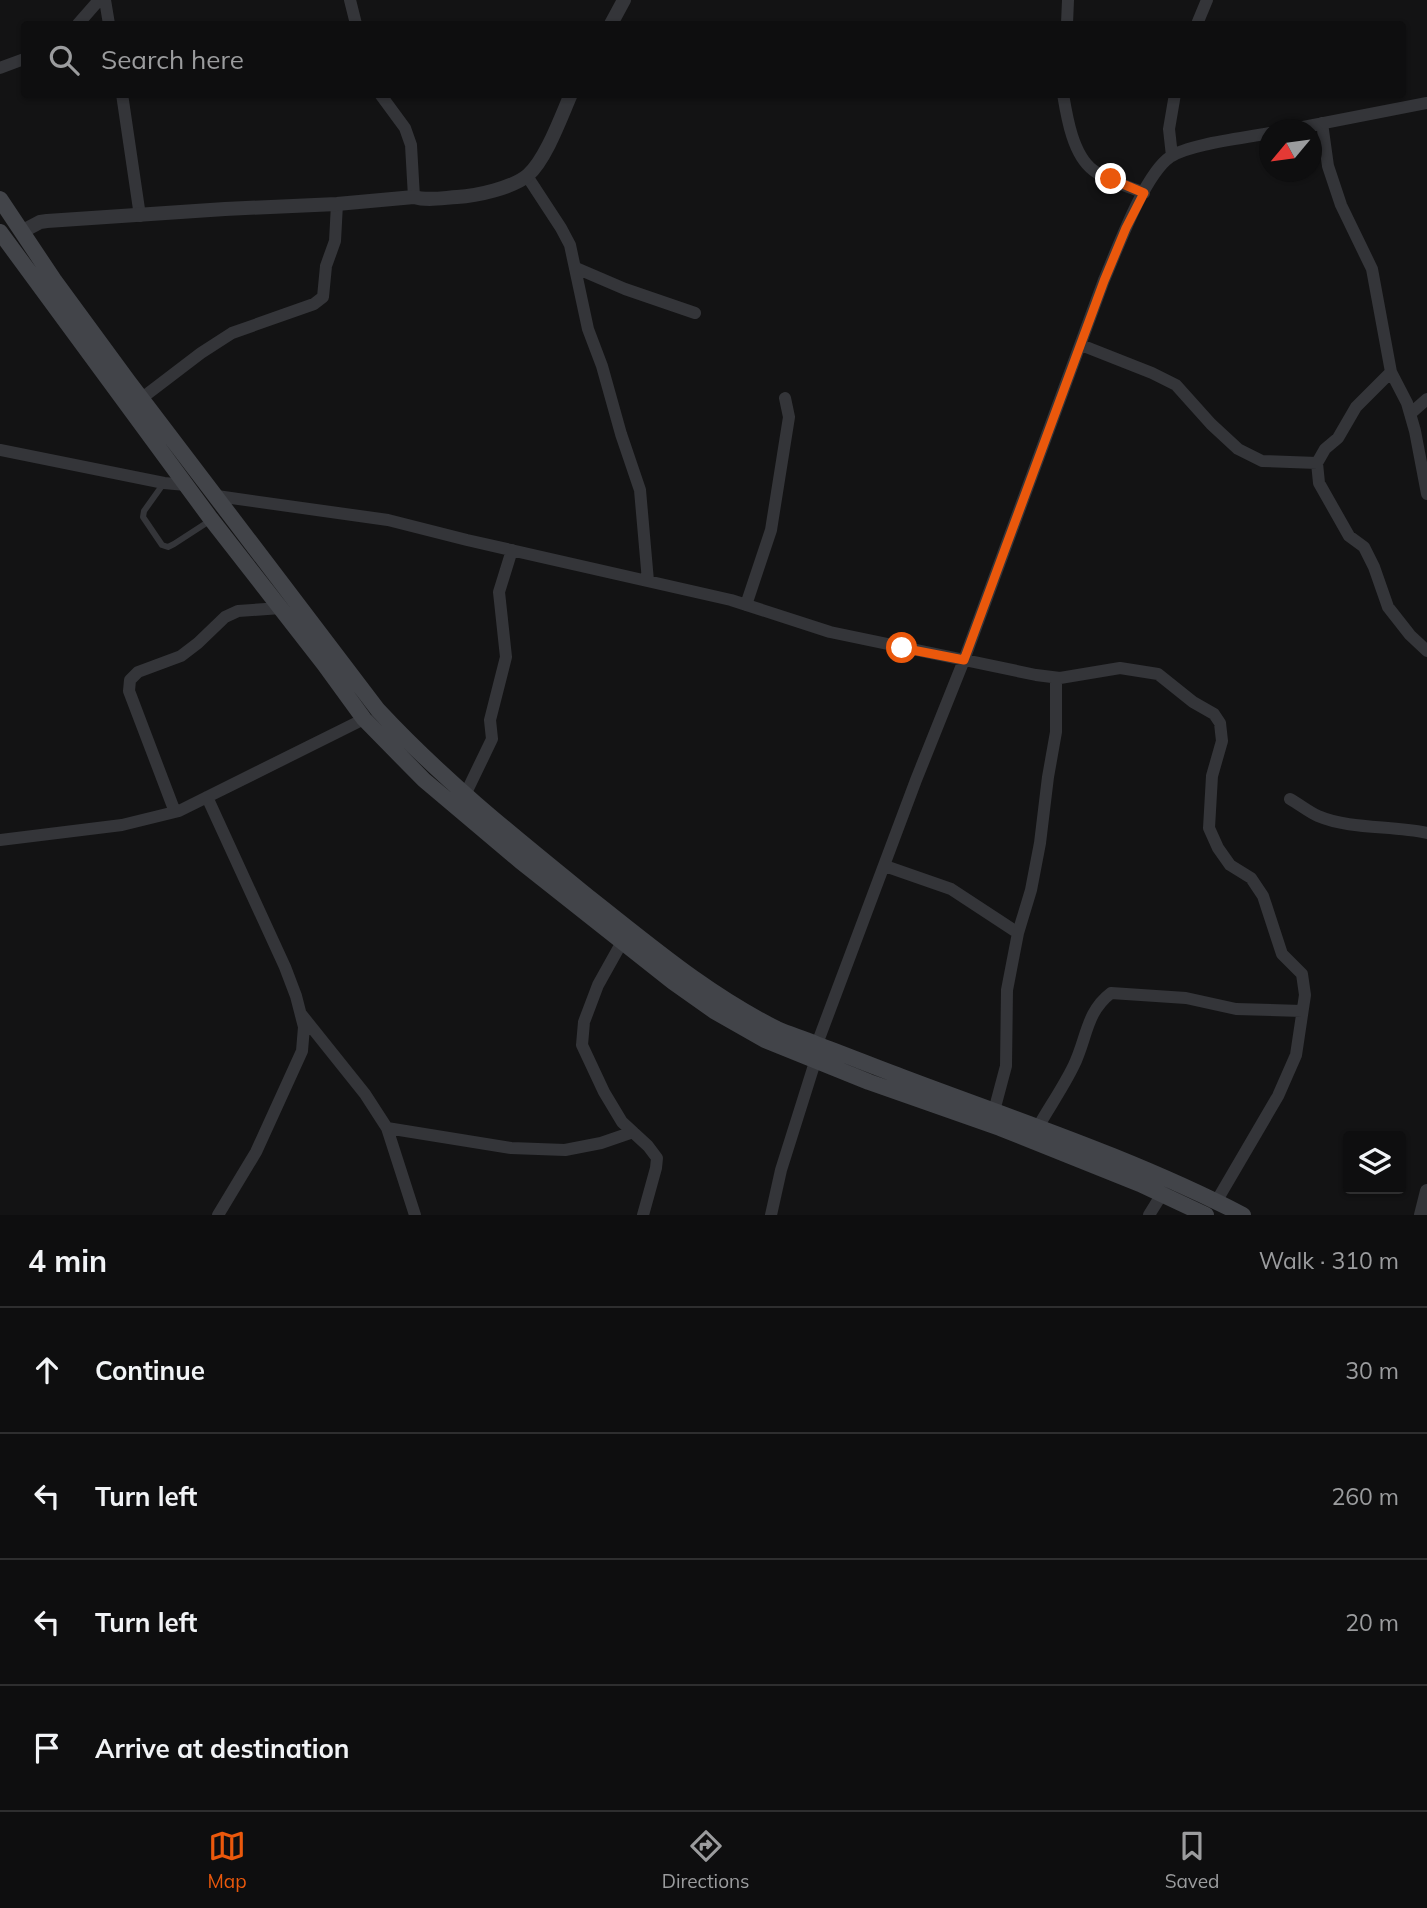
<!DOCTYPE html>
<html lang="en">
<head>
<meta charset="utf-8">
<style>
	body { margin:0; font-family:Mulish,sans-serif; background:#171718; color:#f1f3f6 }
	.controls { position:absolute; right:21px; bottom:21px; display:grid; overflow:hidden; border-radius:7px; box-shadow:0 2px 5px #0004 }
	.controls button { width:63px; height:63px; display:grid; place-items:center; padding:0; border:0; border-bottom:2px solid #2e2e2f; background:#0e0e0f; color:#f1f3f6; font:35px sans-serif }
	.compass { position:absolute; left:1259px; top:119px; width:63px; height:63px; border-radius:50%; background:#0e0e0f; box-shadow:0 2px 5px #0004; rotate:241deg }
	.stop { position:absolute; width:21px; height:21px; margin:-16px; border:5px solid #ea580c; border-radius:50%; background:#fff }
	.stop.end { background:#ea580c; border-color:#fff; box-shadow:0 2px 7px #0008 }
	.list { margin:0; padding:0; list-style:none }
	h2 { display:flex; justify-content:space-between; align-items:center; height:91px; margin:0; padding:0 28px; font-size:30px }
	h2 small { font-size:23px; font-weight:400; color:#9b9c9e }
	.list li { display:grid; grid-template-columns:46px 1fr auto; gap:21px; align-items:center; box-sizing:border-box; height:126px; padding:0 28px; border-top:2px solid #2e2e2f }
	.list b { display:block; font-size:26px; white-space:nowrap }
	.list em { font-size:23px; font-style:normal; color:#9b9c9e }
	.icon { flex:none; width:38px; height:38px; fill:none; stroke:currentColor; stroke-width:2; stroke-linecap:round; stroke-linejoin:round }
	.map { position:relative; flex:none; width:1427px; height:1215px; overflow:hidden }
	.search { position:absolute; background:#0e0e0f; box-shadow:0 2px 5px #0004; left:21px; right:21px; top:21px; height:77px; display:flex; align-items:center; gap:18px; box-sizing:border-box; padding:0 24px; border-radius:7px; color:#9b9c9e; font-size:26px }
	.sheet { height:595px; background:#0e0e0f }
	nav { display:flex; justify-content:space-around; align-items:center; box-sizing:border-box; height:98px; border-top:2px solid #2e2e2f; background:#0e0e0f; font-size:19px; color:#9b9c9e }
	nav a { display:grid; justify-items:center; gap:4px }
	nav .on { color:#ea580c }
	.map>svg:first-child { display:block }
	.lines { fill:none; stroke-linecap:round; stroke-linejoin:round }
	.service { stroke:#343539; stroke-width:6 }
	.minor { stroke:#343539; stroke-width:12 }
	.tertiary { stroke:#343539; stroke-width:14 }
	.secondary { stroke:#424449; stroke-width:16 }
	.route { stroke:#ea580c; stroke-width:9 }
</style>
</head>
<body>
<div class="map">
<svg width="1427" height="1215" viewBox="0 0 1427 1215">
	<rect width="100%" height="100%" fill="#131314"/>
	<g class="lines">
		<path class="service" d="M164,483L144,511L143,517L162,545L168,547L174,544L211,520"/>
		<path class="minor" d="M105,0L109,24
			M350,0L356,24
			M78,24L99,0
			M1067,24L1068,0
			M1197,24L1207,0
			M0,68L24,59
			M122,94L140,216
			M380,94L405,128L411,145L414,197
			M1063,94C1067,118 1073,155 1093,170C1107,181 1128,186 1144,193
			M1322,123L1328,166L1341,205L1372,269L1391,372L1407,403L1415,431L1427,494
			M1288,130L1427,103
			M1172,156L1169,129L1175,94
			M527,176L561,228L570,245L588,329L602,366L621,434L640,490L648,581
			M576,268L625,289L695,313
			M1081,345L1152,373L1176,385L1211,424L1238,449L1262,461L1317,463
			M1391,372L1356,407L1338,438L1325,449L1317,463L1319,483L1349,536L1364,547L1374,567L1388,607L1410,635L1427,651
			M142,398L201,353L232,333L314,304L323,297L326,266L335,241L337,204
			M1410,414L1427,399
			M0,450L164,483L186,485
			M217,496L388,520L467,540L731,600L830,632L1036,675L1060,678L1120,668L1158,674L1193,702L1214,714L1220,723L1222,741L1212,776L1209,828L1218,848L1230,865L1251,878L1263,896L1282,954L1302,974L1305,995L1296,1055L1278,1096L1216,1202
			M746,605L771,530L789,417L785,398
			M465,795L492,739L490,720L506,657L499,592L512,550
			M207,797L285,967L296,996L304,1027L302,1051L256,1152L218,1215
			M1290,799C1299,804 1309,812 1318,816C1351,830 1392,825 1427,833
			M175,812L129,691L130,680L138,672L181,656L198,643L225,617L238,611L281,608
			M0,840L122,825L179,811L364,719
			M885,866L951,889L1018,933
			M622,942L598,985L584,1022L582,1045L604,1092L622,1122L648,1146L657,1158L656,1168L643,1215
			M301,1014L365,1094L387,1128L415,1215
			M817,1044L916,780L964,660L1104,280C1117,250 1144,175 1170,157C1189,144 1245,138 1270,133
			M994,1111L1006,1066L1007,990L1018,933L1031,890L1040,843L1048,777L1056,732V678
			M1038,1127C1050,1106 1064,1086 1074,1065C1087,1038 1086,1012 1111,993L1186,998L1236,1009L1302,1011
			M387,1128L511,1148L565,1150L601,1143L633,1132
			M771,1215L781,1170L815,1062
			M1149,1215L1162,1194"/>
		<path class="tertiary" d="M611,24L624,0
			M23,231L40,222L47,221L225,209L337,204L414,197C427,201 442,198 457,197C476,196 513,188 528,175C546,159 561,117 571,94
			M1421,1215L1427,1191"/>
		<path class="secondary" d="M0,199L54,280L128,381L378,710C443,780 517,839 591,899C652,947 707,994 777,1029C790,1035 803,1038 816,1044C846,1055 875,1067 905,1078C1019,1121 1135,1159 1243,1215
			M0,232L211,519L324,664L364,719L424,780L520,861L673,982L714,1011L765,1040L869,1082L1000,1128L1140,1184L1206,1215"/>
	</g>
	<g class="lines">
		<path class="route" d="M902,648L964,660L1104,281L1126,228L1144,193L1111,179"/>
	</g>
</svg>
<div class="controls">
<button><svg class="icon" aria-label="layers" viewBox="0 0 24 24"><path d="M12 4l9 5-9 5-9-5zM3 14l9 5 9-5"/></svg></button>
</div>
<svg class="compass" viewBox="-18 -18 36 36"><path d="M0-13l5 13h-10z" fill="#e53935"/><path d="M0 13l5-13h-10z" fill="#9b9c9e"/></svg>
<div class="stop" style="left:902px;top:648px"></div>
<div class="stop end" style="left:1111px;top:179px"></div>
<div class="search"><svg class="icon" aria-label="search" viewBox="0 0 24 24"><circle cx="10" cy="10" r="6"/><path d="M15 15l6 6"/></svg>Search here</div>
</div>
<section class="sheet">
<h2>4 min<small>Walk · 310 m</small></h2>
<ul class="list">
<li><svg class="icon" aria-label="ahead" viewBox="0 0 24 24"><path d="M12 20V5M6 11l6-6 6 6"/></svg><div><b>Continue</b></div><em>30 m</em></li>
<li><svg class="icon" aria-label="left" viewBox="0 0 24 24"><path d="M17 20v-9H6M10 6l-5 5 5 5"/></svg><div><b>Turn left</b></div><em>260 m</em></li>
<li><svg class="icon" aria-label="left" viewBox="0 0 24 24"><path d="M17 20v-9H6M10 6l-5 5 5 5"/></svg><div><b>Turn left</b></div><em>20 m</em></li>
<li><svg class="icon" aria-label="arrive" viewBox="0 0 24 24"><path d="M6 21V4h12l-3 4 3 4H6"/></svg><div><b>Arrive at destination</b></div></li>
</ul>
</section>
<nav>
<a class="on"><svg class="icon" aria-label="map" viewBox="0 0 24 24"><path d="M3 6l6-2 6 2 6-2v14l-6 2-6-2-6 2zM9 4v14M15 6v14"/></svg>Map</a>
<a><svg class="icon" aria-label="directions" viewBox="0 0 24 24"><path d="M12 3l9 9-9 9-9-9zM9 14v-3h6M13 9l2 2-2 2"/></svg>Directions</a>
<a><svg class="icon" aria-label="saved" viewBox="0 0 24 24"><path d="M7 4h10v16l-5-4-5 4z"/></svg>Saved</a>
</nav>
</body>
</html>
